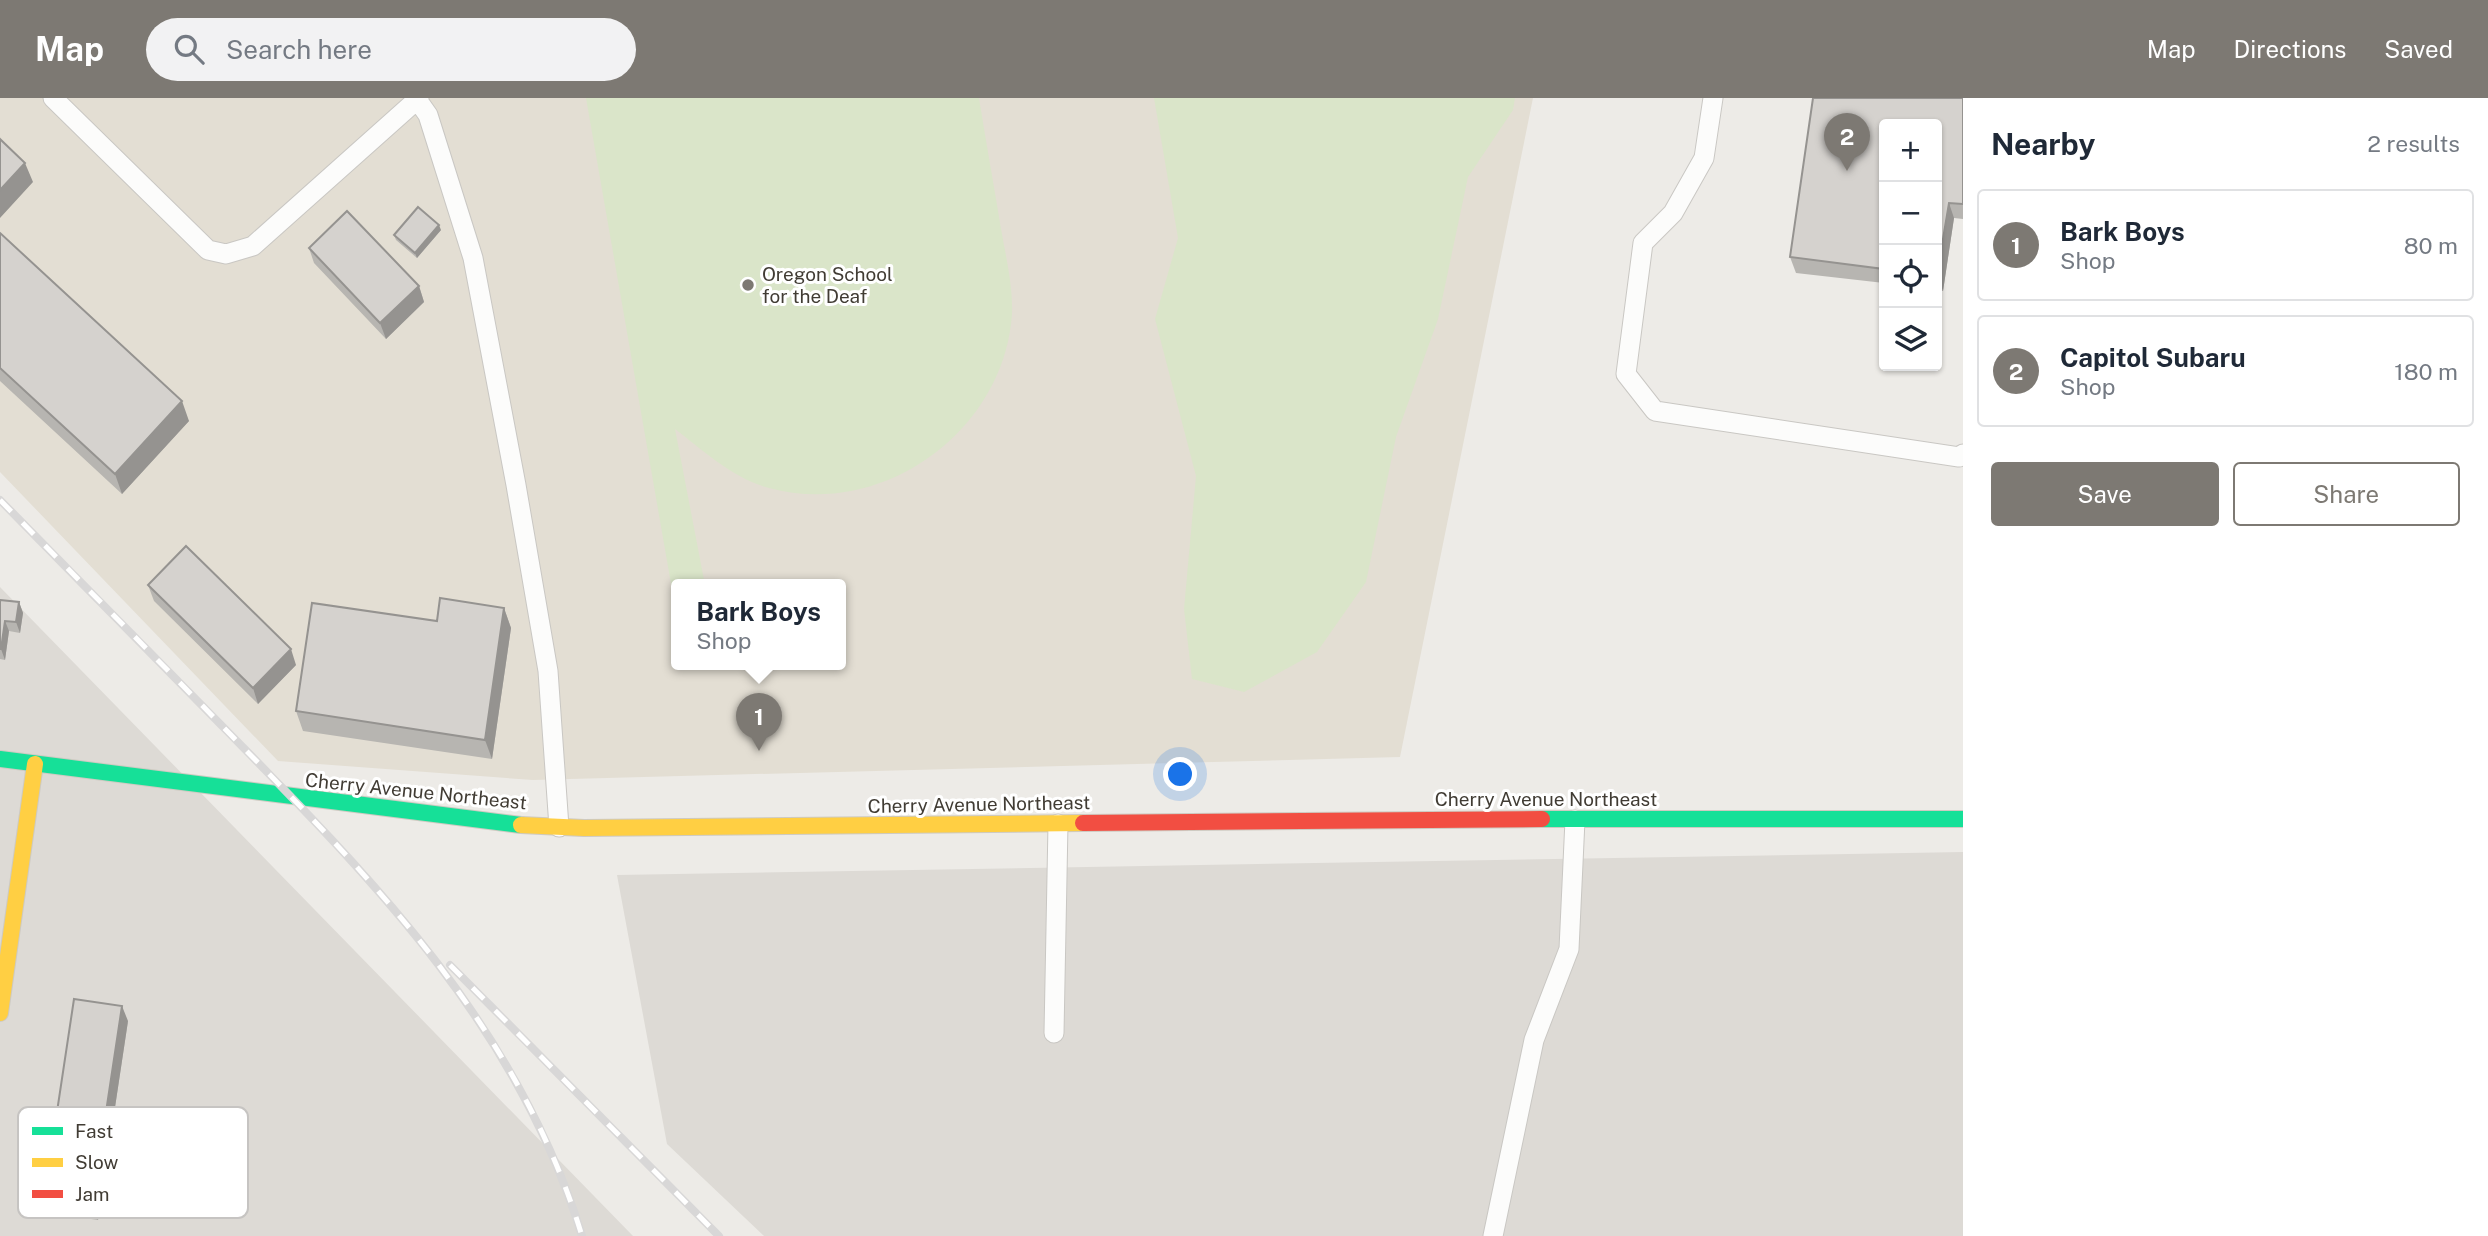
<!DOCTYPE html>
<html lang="en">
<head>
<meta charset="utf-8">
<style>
	body { margin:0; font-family:"Public Sans",sans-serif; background:#f2f2f3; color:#1f2937 }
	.controls { position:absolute; right:21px; top:21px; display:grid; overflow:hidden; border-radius:7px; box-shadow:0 2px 5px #0004 }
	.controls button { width:63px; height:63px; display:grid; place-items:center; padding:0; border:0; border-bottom:2px solid #e0e1e3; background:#fff; color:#1f2937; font:35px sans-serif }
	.you { position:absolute; left:1181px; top:677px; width:24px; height:24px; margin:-18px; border:5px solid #fff; border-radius:50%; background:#1a73e8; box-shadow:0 0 0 10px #1a73e833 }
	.badge { display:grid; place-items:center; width:46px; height:46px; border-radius:50%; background:#7d7973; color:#fff; font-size:23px; font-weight:700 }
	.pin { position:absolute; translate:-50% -58px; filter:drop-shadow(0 2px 4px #0008) }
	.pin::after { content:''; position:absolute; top:37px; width:24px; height:21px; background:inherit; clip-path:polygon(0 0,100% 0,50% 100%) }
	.popup { position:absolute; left:671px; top:481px; width:175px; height:91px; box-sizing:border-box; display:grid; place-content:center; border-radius:7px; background:#fff; filter:drop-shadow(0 2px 5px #0005); font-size:23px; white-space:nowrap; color:#747a83 }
	.popup b { font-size:26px; color:#1f2937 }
	.popup::after { content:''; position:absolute; left:50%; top:100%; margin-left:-14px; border:14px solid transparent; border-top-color:#fff }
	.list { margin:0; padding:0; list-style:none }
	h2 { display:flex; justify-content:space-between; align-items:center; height:91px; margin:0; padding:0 28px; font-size:30px }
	h2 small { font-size:23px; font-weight:400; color:#747a83 }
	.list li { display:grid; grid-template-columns:46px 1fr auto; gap:21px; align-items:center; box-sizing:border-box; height:112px; margin:0 14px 14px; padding:0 14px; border:2px solid #e0e1e3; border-radius:7px }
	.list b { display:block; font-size:26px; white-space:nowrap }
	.list p { margin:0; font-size:23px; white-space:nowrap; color:#747a83 }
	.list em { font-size:23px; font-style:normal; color:#747a83 }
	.actions { display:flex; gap:14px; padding:21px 28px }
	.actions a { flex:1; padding:16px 0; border:2px solid #7d7973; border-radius:7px; text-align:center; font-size:24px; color:#7d7973 }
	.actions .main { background:#7d7973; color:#fff }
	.icon { flex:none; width:38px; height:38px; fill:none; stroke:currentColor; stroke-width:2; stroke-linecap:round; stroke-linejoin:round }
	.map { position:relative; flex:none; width:1963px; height:1138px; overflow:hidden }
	header { display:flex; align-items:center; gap:42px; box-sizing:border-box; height:98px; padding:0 35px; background:#7d7973; color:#fff }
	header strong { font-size:33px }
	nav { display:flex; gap:38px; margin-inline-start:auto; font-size:24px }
	.search { width:490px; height:63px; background:#f2f2f3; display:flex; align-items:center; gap:18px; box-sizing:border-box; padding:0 24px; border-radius:38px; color:#747a83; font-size:26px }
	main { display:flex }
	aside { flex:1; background:#fff }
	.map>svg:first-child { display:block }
	.industrial { fill:#dddad5 }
	.education { fill:#e3ded3; fill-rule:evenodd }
	.green { fill:#dae5c9 }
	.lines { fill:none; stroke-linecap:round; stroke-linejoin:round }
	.lane-casing { stroke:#c9c7c3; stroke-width:21 }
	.fast-casing { stroke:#cecac1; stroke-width:18 }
	.slow-casing { stroke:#cecac1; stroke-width:18 }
	.jam-casing { stroke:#cecac1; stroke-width:18 }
	.lane { stroke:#fcfcfb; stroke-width:19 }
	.fast { stroke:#16e098; stroke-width:16 }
	.slow { stroke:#ffcf43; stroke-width:16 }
	.jam { stroke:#f24e42; stroke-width:16 }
	.rail-casing { stroke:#d8d7d7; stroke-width:8 }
	.rail { stroke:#fff; stroke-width:5; stroke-dasharray:16; stroke-linecap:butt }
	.wall { fill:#b7b5b1 }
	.shaded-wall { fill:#959390 }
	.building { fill:#d5d2ce; stroke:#959390; stroke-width:2 }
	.poi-dot { fill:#7d7973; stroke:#fff; stroke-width:2.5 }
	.labels { text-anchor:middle; stroke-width:6; stroke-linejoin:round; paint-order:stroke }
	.poi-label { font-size:19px; fill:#413c34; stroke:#fff; text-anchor:start }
	.street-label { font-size:19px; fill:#413c34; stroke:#fff }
	.key { fill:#fff; stroke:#c6c4c2; stroke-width:2 }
	.key-label { font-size:19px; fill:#413c34 }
</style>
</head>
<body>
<header>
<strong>Map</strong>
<div class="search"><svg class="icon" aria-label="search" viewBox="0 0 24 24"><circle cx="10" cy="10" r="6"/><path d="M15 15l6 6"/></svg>Search here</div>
<nav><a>Map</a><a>Directions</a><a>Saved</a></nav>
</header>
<main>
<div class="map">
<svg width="1963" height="1138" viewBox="0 0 1963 1138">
	<rect width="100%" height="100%" fill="#edebe7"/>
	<path class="industrial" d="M0,489L633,1138H0Z
		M1963,754V1138H764L667,1046L617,777Z"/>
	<path class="education" d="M0,0H1533L1400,659L533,682L278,663L0,374ZM677,487H841V567H677Z"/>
	<path class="green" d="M586,0H979C986,44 994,88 1001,131C1006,159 1013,188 1012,216C1004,334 882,421 769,390C732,380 704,353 675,331L705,487H677V496L673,497Z
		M1154,0H1515L1513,12L1468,79L1438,221L1396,339L1366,484L1317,554L1244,594L1192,581L1184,511L1196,378L1155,221L1178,140Z"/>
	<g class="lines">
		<g class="lane-casing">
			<path id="lane" d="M53,0L208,152L226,156L253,148L419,0
				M416,0L428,17L473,160L516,387L548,573L559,729
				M1713,0L1704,60L1673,115L1643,145L1626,276L1655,313L1959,359L1963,356
				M1054,935L1058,726
				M1493,1138L1534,942L1569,851L1575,722"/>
		</g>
		<g class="fast-casing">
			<path id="fast" d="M0,661L521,727
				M1542,721H1963"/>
		</g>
		<g class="slow-casing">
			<path id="slow" d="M521,727L584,730L1083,725
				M0,915L35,666"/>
		</g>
		<g class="jam-casing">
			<path id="jam" d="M1083,725L1542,721"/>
		</g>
		<use href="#lane" class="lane"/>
		<use href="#fast" class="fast"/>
		<use href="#slow" class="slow"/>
		<use href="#jam" class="jam"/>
		<g class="rail-casing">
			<path id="rail" d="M0,402C77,480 154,558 230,636C378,787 519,931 582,1138
				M450,867L719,1138"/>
		</g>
		<use href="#rail" class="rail"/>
	</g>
	<path class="wall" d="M1813,0H1963V121L1954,120L1943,193L1937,192V26H1884V185L1796,175L1790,159Z
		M441,132L417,160L396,142L394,137Z
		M0,135L189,323L122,396L0,283Z
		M309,150L419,188L424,204L386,241L314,165Z
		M148,487L296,567L258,606L154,503Z
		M0,502L19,504L23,515L20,535L9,533L5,562L0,561Z
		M504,510L511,530L492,661L303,633L296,613L437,523Z
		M128,923L98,1122L50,1115L44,1100Z"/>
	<path class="shaded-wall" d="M25,65L33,84L0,120V92Z
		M1949,105L1954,120L1943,193L1937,177Z
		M439,127L441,132L417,160L415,155Z
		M419,188L424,204L386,241L380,225Z
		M182,303L189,323L122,396L115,376Z
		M19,504L23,515L20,535L16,524Z
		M504,510L511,530L492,661L485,642Z
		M5,523L9,533L5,562L1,551Z
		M291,551L296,567L258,606L253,590Z
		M122,908L128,923L98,1122L92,1107Z"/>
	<path class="building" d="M1813,0H1963V106L1949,105L1937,177V26H1884V171L1790,159Z
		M0,41L25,65L0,92Z
		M418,109L439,127L415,155L394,137Z
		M347,113L419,188L380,225L309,150Z
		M0,135L182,303L115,376L0,270Z
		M186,448L291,551L253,590L148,487Z
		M440,500L504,510L485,642L296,613L312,505L437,523Z
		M0,502L19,504L16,524L5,523L1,551H0Z
		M74,901L122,908L92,1107L44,1100Z"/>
	<circle class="poi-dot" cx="748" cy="187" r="7"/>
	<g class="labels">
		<g class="poi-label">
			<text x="762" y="183">Oregon School<tspan x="762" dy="22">for the Deaf</tspan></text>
		</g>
		<g class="street-label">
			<text transform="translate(416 693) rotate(6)" y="7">Cherry Avenue Northeast</text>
			<text x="1546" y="708">Cherry Avenue Northeast</text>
			<text transform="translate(979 706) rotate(-1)" y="7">Cherry Avenue Northeast</text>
		</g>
	</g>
	<rect x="18" y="1009" width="230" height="111" rx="10" class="key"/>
	<rect x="32" y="1029" width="31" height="8" fill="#16e098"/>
	<rect x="32" y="1060" width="31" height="9" fill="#ffcf43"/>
	<rect x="32" y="1092" width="31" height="8" fill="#f24e42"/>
	<g class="key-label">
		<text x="75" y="1040">Fast</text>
		<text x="75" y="1071">Slow</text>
		<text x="75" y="1103">Jam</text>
	</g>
</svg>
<div class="controls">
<button>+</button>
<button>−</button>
<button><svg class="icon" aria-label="locate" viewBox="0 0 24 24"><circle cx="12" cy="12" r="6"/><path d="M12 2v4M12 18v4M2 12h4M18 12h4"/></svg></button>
<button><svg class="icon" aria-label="layers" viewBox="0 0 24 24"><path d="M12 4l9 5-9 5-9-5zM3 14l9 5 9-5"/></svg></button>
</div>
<div class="you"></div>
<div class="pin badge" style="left:759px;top:653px">1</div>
<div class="popup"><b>Bark Boys</b>Shop</div>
<div class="pin badge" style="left:1847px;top:73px">2</div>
</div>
<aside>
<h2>Nearby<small>2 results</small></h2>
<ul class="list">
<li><span class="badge">1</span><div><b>Bark Boys</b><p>Shop</p></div><em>80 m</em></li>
<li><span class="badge">2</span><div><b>Capitol Subaru</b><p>Shop</p></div><em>180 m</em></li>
</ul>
<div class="actions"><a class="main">Save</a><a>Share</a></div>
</aside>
</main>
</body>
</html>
